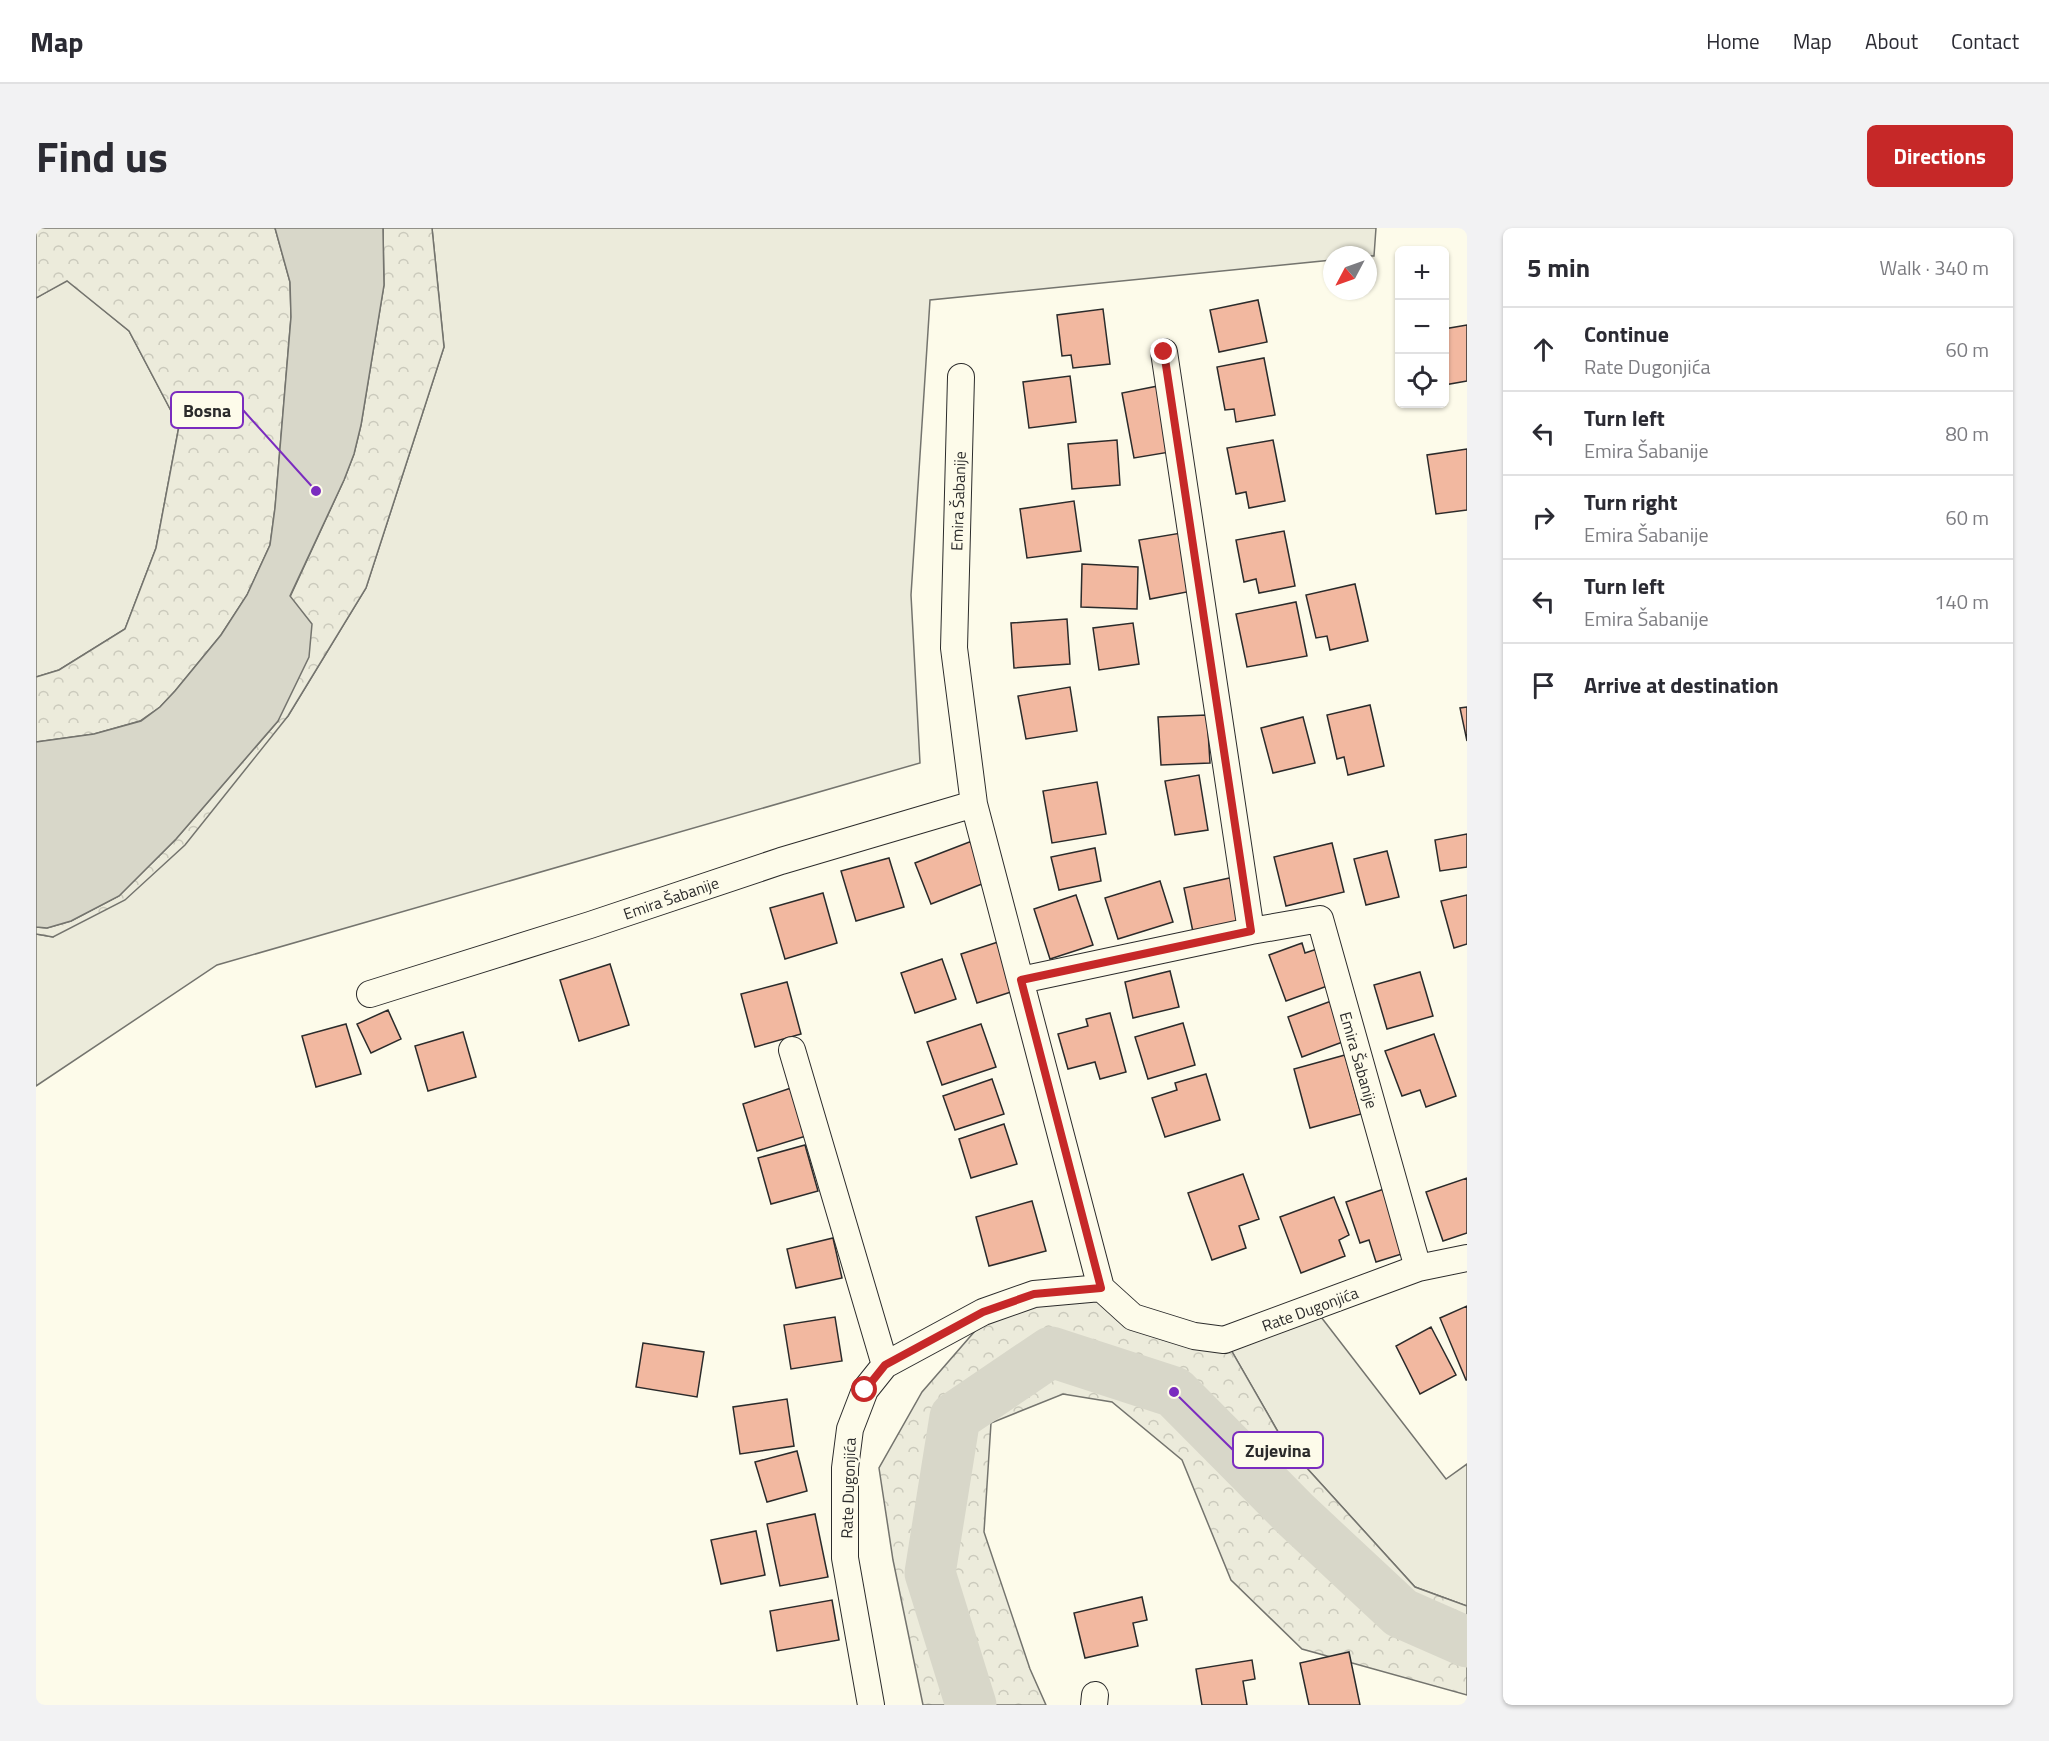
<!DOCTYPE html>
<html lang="en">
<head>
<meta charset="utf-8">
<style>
	body { margin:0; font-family:"Titillium Web",sans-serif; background:#f2f2f3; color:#2b2b33 }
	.controls { position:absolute; right:18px; top:18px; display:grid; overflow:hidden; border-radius:9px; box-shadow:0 2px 4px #0004 }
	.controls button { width:54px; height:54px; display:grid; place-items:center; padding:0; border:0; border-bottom:2px solid #e1e1e2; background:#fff; color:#2b2b33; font:30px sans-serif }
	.compass { position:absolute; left:1287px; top:18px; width:54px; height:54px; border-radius:50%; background:#fff; box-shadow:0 2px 4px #0004; rotate:229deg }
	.stop { position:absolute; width:18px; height:18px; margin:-14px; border:4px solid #c62828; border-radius:50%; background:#fff }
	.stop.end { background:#c62828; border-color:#fff; box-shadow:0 2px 6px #0008 }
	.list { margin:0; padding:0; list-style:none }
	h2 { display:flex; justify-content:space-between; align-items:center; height:78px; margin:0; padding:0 24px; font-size:26px }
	h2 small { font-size:20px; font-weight:400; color:#7c7c81 }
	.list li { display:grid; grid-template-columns:39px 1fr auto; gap:18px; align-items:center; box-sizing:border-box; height:84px; padding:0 24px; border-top:2px solid #e1e1e2 }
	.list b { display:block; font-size:22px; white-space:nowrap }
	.list p { margin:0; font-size:20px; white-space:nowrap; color:#7c7c81 }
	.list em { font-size:20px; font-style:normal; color:#7c7c81 }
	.icon { flex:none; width:33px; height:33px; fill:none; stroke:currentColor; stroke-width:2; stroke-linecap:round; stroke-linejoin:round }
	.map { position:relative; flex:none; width:1431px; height:1477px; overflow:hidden; border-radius:9px }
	header { display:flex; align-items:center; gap:36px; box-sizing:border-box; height:84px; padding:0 30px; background:#fff; border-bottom:2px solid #e1e1e2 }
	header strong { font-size:28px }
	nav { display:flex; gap:33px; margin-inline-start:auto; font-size:21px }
	.intro { display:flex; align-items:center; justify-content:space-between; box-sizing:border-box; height:144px; padding:0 36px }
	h1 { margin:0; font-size:42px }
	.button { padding:15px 27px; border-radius:9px; background:#c62828; color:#fff; font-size:21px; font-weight:700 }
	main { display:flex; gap:36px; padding:0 36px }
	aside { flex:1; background:#fff; border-radius:9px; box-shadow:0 2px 4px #0004 }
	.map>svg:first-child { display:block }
	.green { fill:#ecebdb; stroke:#74746e; stroke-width:1.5 }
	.forest { fill:url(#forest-crowns); stroke:#74746e; stroke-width:1.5 }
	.water { fill:#d8d7c9; stroke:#74746e; stroke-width:1.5 }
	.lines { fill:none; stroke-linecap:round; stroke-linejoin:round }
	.river { stroke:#d8d7c9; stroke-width:51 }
	.building { fill:#f2b8a0; stroke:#2b2b2b; stroke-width:1.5 }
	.street-casing { stroke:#2b2b2b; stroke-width:28 }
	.street { stroke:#fdfbea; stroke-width:26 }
	.route { stroke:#c62828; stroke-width:8 }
	.labels { text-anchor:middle; stroke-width:4.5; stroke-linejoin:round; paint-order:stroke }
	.street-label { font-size:16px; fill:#2b2b2b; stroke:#fdfbea }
	.leader { fill:none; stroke:#7b2cbf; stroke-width:2 }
	.callout-dot { fill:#7b2cbf; stroke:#fdfbea; stroke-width:2 }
	.callout { fill:#fdfbea; stroke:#7b2cbf; stroke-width:2 }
	.callout-label { font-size:18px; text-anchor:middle; font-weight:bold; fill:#2b2b2b }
</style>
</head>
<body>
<header>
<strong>Map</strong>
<nav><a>Home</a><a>Map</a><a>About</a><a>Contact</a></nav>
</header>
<div class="intro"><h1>Find us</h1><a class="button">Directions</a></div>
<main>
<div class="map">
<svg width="1431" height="1477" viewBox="0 0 1431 1477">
	<defs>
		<pattern id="forest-crowns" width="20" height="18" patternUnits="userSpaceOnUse" patternTransform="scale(1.5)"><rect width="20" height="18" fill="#ecebdb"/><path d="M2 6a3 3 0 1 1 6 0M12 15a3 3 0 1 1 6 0" fill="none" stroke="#cbcabc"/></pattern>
	</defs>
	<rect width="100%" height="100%" fill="#fdfbea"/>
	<path class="green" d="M396,0H1340L1338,28L1296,27V32L894,72L875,367L884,535L181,737L0,858V706L17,709L252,488L330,360L408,119Z
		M31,52L93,103L143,198L120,320L89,401L23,442L0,449V70Z
		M1275,1076L1410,1251L1431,1236V1378L1379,1359L1249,1216L1187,1108Z"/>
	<path class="forest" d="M0,0H239L254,54L255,89L239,280L234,317L211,367L185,407L139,463L124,479L104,493L58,506L0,514V449L23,442L89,401L120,320L143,198L93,103L31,53L0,70Z
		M347,0H396L408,119L330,360L252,488L149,617L89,672L17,709L0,706V699L11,700L35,693L83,668L140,611L242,493L254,369L308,252L318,226L325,197L348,57Z
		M1040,1064L1187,1108L1249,1216L1379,1359L1431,1378V1467L1266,1421L1195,1352L1146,1232L1076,1174L1027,1166L955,1195L948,1304L994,1441L1010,1477H887L857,1332L843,1240L886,1164L946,1095Z"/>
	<path class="water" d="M239,0H347V2L348,57L325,197L318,226L308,252L254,368L276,396L273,429L242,493L140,611L83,668L35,693L11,700L0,699V514L58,506L105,493L124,479L139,463L185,407L211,367L234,317L239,280L255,89L254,54Z"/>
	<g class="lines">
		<path class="river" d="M935,1477L894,1345L919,1189L1015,1124L1138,1164L1260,1287L1365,1385L1431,1414"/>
	</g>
	<path class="building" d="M1222,72L1231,114L1183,124L1174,82Z
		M1067,81L1074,136L1037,140L1035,127L1026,128L1021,87Z
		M1431,97V153L1408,157V101Z
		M1228,130L1239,187L1200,194L1198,181L1189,182L1181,139Z
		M1034,148L1040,194L993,200L987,154Z
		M1127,157L1140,223L1098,230L1086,165Z
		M1081,212L1084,257L1036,261L1032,216Z
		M1237,212L1249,273L1213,280L1210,264L1200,266L1191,220Z
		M1431,221V282L1400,286L1391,227Z
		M1038,273L1045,323L991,330L984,281Z
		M1248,303L1259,358L1223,365L1220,351L1208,354L1200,312Z
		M1145,305L1156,363L1114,371L1103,312Z
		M1046,336L1102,339L1101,381L1045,379Z
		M1319,356L1332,413L1294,422L1291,408L1280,410L1270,367Z
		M1260,374L1271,428L1211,439L1200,386Z
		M1031,391L1034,436L978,440L975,395Z
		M1097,395L1103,436L1063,442L1057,400Z
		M1034,459L1041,503L990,511L982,468Z
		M1334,477L1348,538L1312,547L1308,529L1301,531L1291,487Z
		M1431,479V513L1424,480Z
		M1171,487L1174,535L1125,537L1122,489Z
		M1267,489L1279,535L1237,545L1225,500Z
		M1163,547L1172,602L1139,607L1129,553Z
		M1061,554L1070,606L1016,615L1007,563Z
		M1431,606V639L1404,643L1399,612Z
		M936,613L951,654L895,676L879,635Z
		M1296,615L1308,664L1250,678L1238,629Z
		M1059,620L1065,653L1023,662L1015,629Z
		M1351,623L1363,669L1330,677L1318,631Z
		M853,630L868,679L820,693L805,643Z
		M1198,649L1207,693L1157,704L1148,660Z
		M1124,653L1137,694L1082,711L1069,670Z
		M787,665L801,715L749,731L734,680Z
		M1040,667L1057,717L1014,731L998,681Z
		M1431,667V716L1418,720L1405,673Z
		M962,714L978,763L941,775L925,726Z
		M1266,715L1269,725L1281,721L1294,757L1250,773L1233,727Z
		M906,731L920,771L879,785L865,745Z
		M574,736L593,797L543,813L524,752Z
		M1134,743L1143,779L1097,790L1089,754Z
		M1384,744L1397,788L1351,801L1338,757Z
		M751,754L765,806L719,819L705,766Z
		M1298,772L1312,812L1266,829L1252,789Z
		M352,782L365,811L335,825L321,796Z
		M1074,785L1090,844L1064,851L1059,834L1032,841L1022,806L1052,798L1050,791Z
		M1147,795L1159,837L1112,851L1099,809Z
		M310,796L325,846L280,859L266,808Z
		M945,796L960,839L906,857L891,814Z
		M427,804L440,849L392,863L379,818Z
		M1398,806L1420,868L1390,879L1384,862L1366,868L1349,823Z
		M1309,827L1325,886L1274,900L1258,841Z
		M1170,846L1184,892L1129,909L1116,870L1141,862L1139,855Z
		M956,851L968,886L919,902L907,868Z
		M755,860L770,908L721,923L707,876Z
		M968,896L981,936L935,950L923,911Z
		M769,917L782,963L735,976L722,930Z
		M1207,946L1223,991L1203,998L1210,1020L1176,1032L1152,965Z
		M1431,950V1005L1407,1013L1390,964Z
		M1351,960L1372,1024L1340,1034L1333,1012L1324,1015L1310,974Z
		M1298,969L1313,1007L1303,1012L1309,1028L1265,1045L1244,989Z
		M996,973L1010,1023L953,1038L940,989Z
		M797,1010L806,1050L760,1060L751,1021Z
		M1431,1078V1152H1430L1404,1090Z
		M799,1089L806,1133L755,1141L748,1097Z
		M1395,1099L1420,1147L1384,1166L1360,1118Z
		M607,1115L668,1124L661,1169L600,1159Z
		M751,1171L758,1218L704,1226L697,1179Z
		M761,1223L771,1263L731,1274L719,1234Z
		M779,1286L792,1349L744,1358L731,1296Z
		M720,1303L729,1347L685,1356L675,1312Z
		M1106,1369L1111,1392L1097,1395L1102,1418L1049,1430L1038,1385Z
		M796,1372L803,1412L741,1423L734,1383Z
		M1313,1424L1324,1477H1273L1264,1435Z
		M1216,1432L1219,1451L1207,1453L1211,1477H1166L1160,1441Z"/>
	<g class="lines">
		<g class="street-casing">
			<path id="street" d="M1128,124L1215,703
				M925,149L918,420L938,576L1065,1060
				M985,752L1215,703L1284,691L1382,1040
				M334,766L554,697L745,633L938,576
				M756,822L849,1137
				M835,1477L809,1330V1240L814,1201L829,1162L849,1137L947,1084L998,1066L1065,1060L1097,1089L1158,1108L1188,1112L1382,1040L1431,1030
				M1058,1477L1059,1467"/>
		</g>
		<use href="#street" class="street"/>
	</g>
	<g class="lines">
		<path class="route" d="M829,1162L849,1137L947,1084L998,1066L1065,1060L985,752L1215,703L1128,124"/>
	</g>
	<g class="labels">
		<g class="street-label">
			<text transform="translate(922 273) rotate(-88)" y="6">Emira Šabanije</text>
			<text transform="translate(635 670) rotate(-19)" y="6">Emira Šabanije</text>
			<text transform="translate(1323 832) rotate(74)" y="6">Emira Šabanije</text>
			<text transform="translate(1274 1081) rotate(-20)" y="6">Rate Dugonjića</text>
			<text transform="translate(812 1260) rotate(-88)" y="6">Rate Dugonjića</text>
		</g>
	</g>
	<path class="leader" d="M280 263L207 182M1138 1164L1197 1222"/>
	<g class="callout-dot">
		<circle cx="280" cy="263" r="6"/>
		<circle cx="1138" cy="1164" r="6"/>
	</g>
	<g class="callout">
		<rect x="135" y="164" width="72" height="36" rx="6"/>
		<rect x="1197" y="1204" width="90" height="36" rx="6"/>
	</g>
	<g class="callout-label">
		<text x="171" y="189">Bosna</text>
		<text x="1242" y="1229">Zujevina</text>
	</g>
</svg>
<div class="controls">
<button>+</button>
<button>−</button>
<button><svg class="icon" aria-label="locate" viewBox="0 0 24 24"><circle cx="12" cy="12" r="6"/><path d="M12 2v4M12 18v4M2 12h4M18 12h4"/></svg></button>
</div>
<svg class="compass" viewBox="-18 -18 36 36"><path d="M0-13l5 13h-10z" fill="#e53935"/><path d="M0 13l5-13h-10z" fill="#7c7c81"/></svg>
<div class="stop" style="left:829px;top:1162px"></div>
<div class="stop end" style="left:1128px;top:124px"></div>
</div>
<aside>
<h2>5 min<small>Walk · 340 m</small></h2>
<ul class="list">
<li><svg class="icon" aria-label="ahead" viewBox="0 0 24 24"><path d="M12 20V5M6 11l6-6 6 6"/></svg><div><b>Continue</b><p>Rate Dugonjića</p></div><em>60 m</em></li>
<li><svg class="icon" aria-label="left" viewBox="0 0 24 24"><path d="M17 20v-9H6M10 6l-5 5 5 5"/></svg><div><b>Turn left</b><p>Emira Šabanije</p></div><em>80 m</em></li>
<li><svg class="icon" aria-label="right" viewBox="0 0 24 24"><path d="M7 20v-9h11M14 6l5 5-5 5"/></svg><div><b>Turn right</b><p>Emira Šabanije</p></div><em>60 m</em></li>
<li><svg class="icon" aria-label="left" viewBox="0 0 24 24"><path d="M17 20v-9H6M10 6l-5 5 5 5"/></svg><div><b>Turn left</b><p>Emira Šabanije</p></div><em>140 m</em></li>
<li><svg class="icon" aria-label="arrive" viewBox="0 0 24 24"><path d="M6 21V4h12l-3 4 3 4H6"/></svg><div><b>Arrive at destination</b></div></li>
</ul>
</aside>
</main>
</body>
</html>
